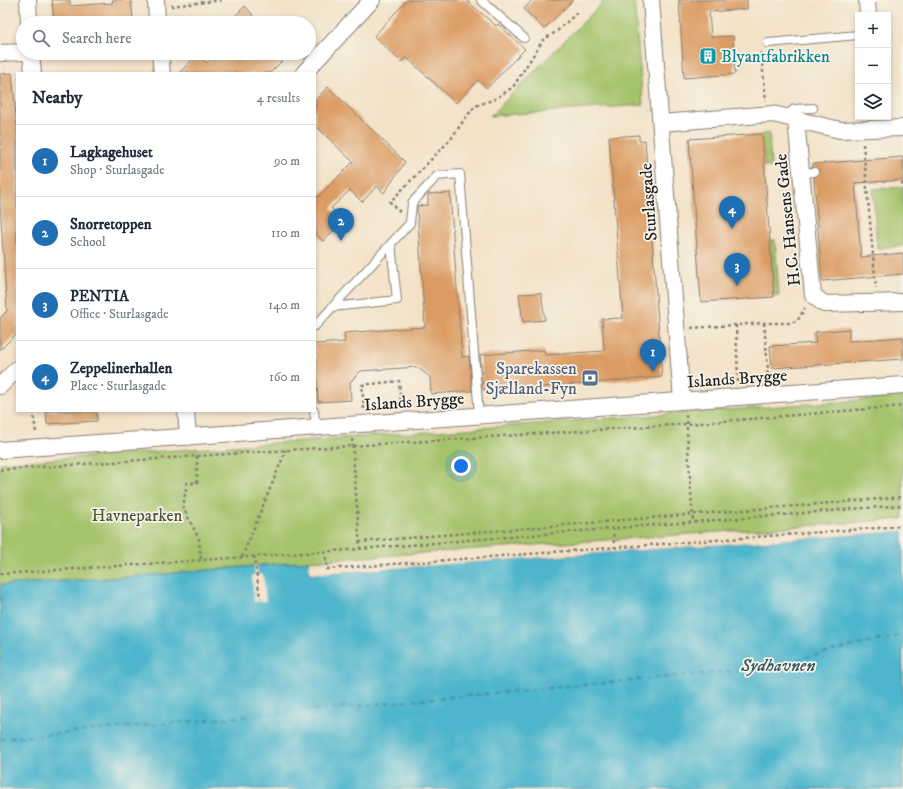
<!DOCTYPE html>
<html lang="en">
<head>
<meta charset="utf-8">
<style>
	body { margin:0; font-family:"IM FELL DW Pica",serif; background:#f2f2f3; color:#1f2937 }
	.controls { position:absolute; right:12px; top:12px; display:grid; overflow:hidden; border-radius:0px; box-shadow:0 2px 6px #0003 }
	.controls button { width:36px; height:36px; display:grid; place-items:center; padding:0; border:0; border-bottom:1px solid #e0e1e3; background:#fff; color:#1f2937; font:20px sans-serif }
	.you { position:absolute; left:461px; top:466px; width:14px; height:14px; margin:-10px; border:3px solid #fff; border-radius:50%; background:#1a73e8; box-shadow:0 0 0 6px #1a73e833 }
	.badge { display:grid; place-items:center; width:26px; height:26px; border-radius:50%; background:#1f6fb2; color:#fff; font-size:13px; font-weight:700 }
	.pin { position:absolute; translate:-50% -33px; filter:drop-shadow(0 1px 2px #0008) }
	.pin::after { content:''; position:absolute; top:21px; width:14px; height:12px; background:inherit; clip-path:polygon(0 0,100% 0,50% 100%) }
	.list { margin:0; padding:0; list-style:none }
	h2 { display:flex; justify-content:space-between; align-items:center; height:52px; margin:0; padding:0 16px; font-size:17px }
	h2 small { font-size:13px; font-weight:400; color:#747a83 }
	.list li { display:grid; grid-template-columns:26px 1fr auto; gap:12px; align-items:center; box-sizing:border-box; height:72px; padding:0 16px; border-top:1px solid #e0e1e3 }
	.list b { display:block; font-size:15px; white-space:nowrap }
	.list p { margin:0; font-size:13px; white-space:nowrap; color:#747a83 }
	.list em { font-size:13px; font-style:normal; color:#747a83 }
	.icon { flex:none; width:22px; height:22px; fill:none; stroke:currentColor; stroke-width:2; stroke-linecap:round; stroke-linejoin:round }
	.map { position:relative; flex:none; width:903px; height:789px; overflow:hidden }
	.search { position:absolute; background:#fff; box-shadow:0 2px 6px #0003; left:16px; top:16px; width:300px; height:44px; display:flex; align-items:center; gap:10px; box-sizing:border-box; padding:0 14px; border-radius:22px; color:#747a83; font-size:15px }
	.panel { position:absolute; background:#fff; box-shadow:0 2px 6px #0003; left:16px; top:72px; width:300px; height:340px; border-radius:0px }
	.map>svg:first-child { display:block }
	.green { fill:#a4c36b; stroke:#607044 }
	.water { fill:#4db5cc; stroke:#346874 }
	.pier { fill:#f3e2c7 }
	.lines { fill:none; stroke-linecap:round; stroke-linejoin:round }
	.ferry { stroke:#305962; stroke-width:1; stroke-dasharray:5 4; stroke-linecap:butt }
	.building { fill:#db9c64 }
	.service-casing { stroke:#887f72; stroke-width:10 }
	.minor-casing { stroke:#887f72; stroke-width:18 }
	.path { stroke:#887f72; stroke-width:2.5; stroke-dasharray:3 3; stroke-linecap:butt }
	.service { stroke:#fff; stroke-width:8 }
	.minor { stroke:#fff; stroke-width:16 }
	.labels { text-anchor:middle; stroke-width:3.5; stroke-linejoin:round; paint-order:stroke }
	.culture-label { font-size:17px; fill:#0d838f; stroke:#f7f3e8; text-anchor:start }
	.street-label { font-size:17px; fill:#1c1c1c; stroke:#f7f3e8 }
	.service-label { font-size:17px; fill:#4e5e75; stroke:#f7f3e8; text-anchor:end }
	.park-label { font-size:17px; fill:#4c5638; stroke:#f7f3e8 }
	.water-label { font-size:18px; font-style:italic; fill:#305962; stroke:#f7f3e8 }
</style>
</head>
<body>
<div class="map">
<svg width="903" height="789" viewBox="0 0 903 789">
	<rect width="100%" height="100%" fill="#f7f3e8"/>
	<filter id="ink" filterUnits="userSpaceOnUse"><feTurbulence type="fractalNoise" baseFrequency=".025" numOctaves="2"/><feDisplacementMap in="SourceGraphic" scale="8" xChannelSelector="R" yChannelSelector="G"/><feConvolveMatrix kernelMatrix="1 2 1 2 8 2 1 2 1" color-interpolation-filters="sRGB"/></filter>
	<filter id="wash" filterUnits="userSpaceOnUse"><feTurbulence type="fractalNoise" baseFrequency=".012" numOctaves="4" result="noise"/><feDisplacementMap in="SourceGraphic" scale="16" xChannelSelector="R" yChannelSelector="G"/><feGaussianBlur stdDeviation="0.9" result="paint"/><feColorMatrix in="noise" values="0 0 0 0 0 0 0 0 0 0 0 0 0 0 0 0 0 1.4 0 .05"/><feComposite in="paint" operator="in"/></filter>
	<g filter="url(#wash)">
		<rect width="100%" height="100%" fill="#f3e2c7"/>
		<path class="green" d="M605,0H634L643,105L490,116Z
			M769,133L771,167H765L762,134Z
			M903,187V246L877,248L873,189Z
			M770,240H775L779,296L774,297Z
			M903,397V519L309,561L141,576L0,585V463Z"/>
		<path class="water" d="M903,531V789H0V585L141,576L309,561L310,574Z"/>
		<path class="pier" d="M903,529V531L310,574L309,561H311L312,572Z
			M254,566H257L258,575L263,574L266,601L254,602L252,575H255Z"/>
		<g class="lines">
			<path class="ferry" d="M0,739L754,669L903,635"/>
		</g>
		<g id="blocks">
			<path class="building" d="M52,0H70V6L113,3L112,0H131L133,18H131V21L112,23H54Z
				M407,0H466L496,26L498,24L525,49L487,88L478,80L456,103L406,57L401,62L374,36Z
				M532,0H573L544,29L524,9Z
				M679,0H747V9L709,12L711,37L733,36L735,74L684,78Z
				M245,6L253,15L245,23H242L235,16Z
				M227,53H273L282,61L270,73H179L198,54L207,63L216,54L221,59Z
				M12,73L17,126V333L0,350V318L7,311L0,204V74Z
				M328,87L405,162L384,193L377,186L362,202L350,190L331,208L344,221L323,241L315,233V200L353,162L315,125V100Z
				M762,134L774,297L701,302L689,139Z
				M639,135V141L645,140L662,377L533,388L483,390L480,355L544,350L545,355L604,351L602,319L623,318L609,137Z
				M903,157V180L855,183L861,257L903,253V274L822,281L814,178L817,176L819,172L818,169L813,167V164Z
				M450,193L462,357L469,356L472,391L431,394L430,377L417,367L361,371L350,382L351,400L318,402L315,344L345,342L344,333L425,327L417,206L428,205V194Z
				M541,293L545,320L523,322L519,294Z
				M849,329V341L903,337V359L772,368L770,346L816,343L815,332Z
				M46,411H97V421L47,424Z"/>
		</g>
	</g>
	<g filter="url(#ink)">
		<use href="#blocks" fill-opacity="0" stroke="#887f72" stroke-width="1"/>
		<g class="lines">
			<g class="service-casing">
				<path id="service" d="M481,0L524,38
					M768,43L858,35
					M785,117L794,109L813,108
					M801,173L814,172
					M332,307L397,300L391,244
					M315,326L410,223L412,203L437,176L460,174L479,416
					M314,411L316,427"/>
			</g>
			<g class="minor-casing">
				<path id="minor" d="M28,0L29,23
					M156,0L157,23
					M651,0L682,401
					M867,0L868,15
					M0,53L23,52
					M31,53L33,73
					M160,53L162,73
					M304,73L372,0
					M796,120L813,295L824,304L903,302
					M661,123L773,114L840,130L903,128
					M0,386L17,369
					M186,411L188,437
					M0,450L903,385"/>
			</g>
			<path class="path" d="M171,6L223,0
				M761,52L766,100
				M863,144L876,288
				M902,182L903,190
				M400,212L390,202L451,139L464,120L475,106L495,99L513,87L543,40L556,32L579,11
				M764,323L768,369L767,380
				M736,325L738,382
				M691,328L764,323H789L797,321L805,308
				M364,409L362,385L399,381L401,407
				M33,411L36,433
				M686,415L693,522
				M352,439L360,549
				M197,456V483H187L183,507L199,539L201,560
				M0,470L197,456L687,424L903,406
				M613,528L614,547
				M359,542L903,497
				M325,551L327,569L903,526
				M254,556L260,598
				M242,557L286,450
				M0,574L347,550L903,505"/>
			<use href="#service" class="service"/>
			<use href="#minor" class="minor"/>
		</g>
	</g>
	<defs>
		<g id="building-square" transform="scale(0.9)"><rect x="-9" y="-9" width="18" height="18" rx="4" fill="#0f9aa8" stroke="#f7f3e8"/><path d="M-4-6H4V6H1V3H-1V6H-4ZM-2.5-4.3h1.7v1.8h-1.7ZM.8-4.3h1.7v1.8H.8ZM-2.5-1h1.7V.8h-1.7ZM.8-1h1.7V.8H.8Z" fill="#fff"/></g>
		<g id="bank-square" transform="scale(0.9)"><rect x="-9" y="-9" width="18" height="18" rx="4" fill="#5c6f8a" stroke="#f7f3e8"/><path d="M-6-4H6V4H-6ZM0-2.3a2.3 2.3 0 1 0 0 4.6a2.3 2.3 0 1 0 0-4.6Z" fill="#fff"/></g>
	</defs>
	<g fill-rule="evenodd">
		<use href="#building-square" x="708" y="56"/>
		<use href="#bank-square" x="590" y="378"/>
	</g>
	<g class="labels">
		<g class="culture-label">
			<text x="721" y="62">Blyantfabrikken</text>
		</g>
		<g class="street-label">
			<text transform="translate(648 202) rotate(-94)" y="6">Sturlasgade</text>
			<text transform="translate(787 220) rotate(-96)" y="6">H.C. Hansens Gade</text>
			<text transform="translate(737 378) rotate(-4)" y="6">Islands Brygge</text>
			<text transform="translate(414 401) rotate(-4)" y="6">Islands Brygge</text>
		</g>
		<g class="service-label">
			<text x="577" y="374">Sparekassen<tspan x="577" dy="20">Sjælland-Fyn</tspan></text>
		</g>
		<g class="park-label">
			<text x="137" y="521">Havneparken</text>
		</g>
		<g class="water-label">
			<text x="778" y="671">Sydhavnen</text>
		</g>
	</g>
</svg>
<div class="controls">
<button>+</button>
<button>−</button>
<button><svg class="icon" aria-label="layers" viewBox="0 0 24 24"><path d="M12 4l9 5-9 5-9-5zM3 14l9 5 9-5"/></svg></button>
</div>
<div class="you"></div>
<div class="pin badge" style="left:653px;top:372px">1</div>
<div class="pin badge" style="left:341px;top:241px">2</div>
<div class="pin badge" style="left:737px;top:286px">3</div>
<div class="pin badge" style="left:732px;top:229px">4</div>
<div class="search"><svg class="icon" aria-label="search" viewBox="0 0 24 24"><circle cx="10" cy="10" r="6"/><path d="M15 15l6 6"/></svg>Search here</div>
<section class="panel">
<h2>Nearby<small>4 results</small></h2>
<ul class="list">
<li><span class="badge">1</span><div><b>Lagkagehuset</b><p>Shop · Sturlasgade</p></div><em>90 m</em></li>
<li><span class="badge">2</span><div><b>Snorretoppen</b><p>School</p></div><em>110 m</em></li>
<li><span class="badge">3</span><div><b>PENTIA</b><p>Office · Sturlasgade</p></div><em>140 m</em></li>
<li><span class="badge">4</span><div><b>Zeppelinerhallen</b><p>Place · Sturlasgade</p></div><em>160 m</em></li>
</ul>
</section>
</div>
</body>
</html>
